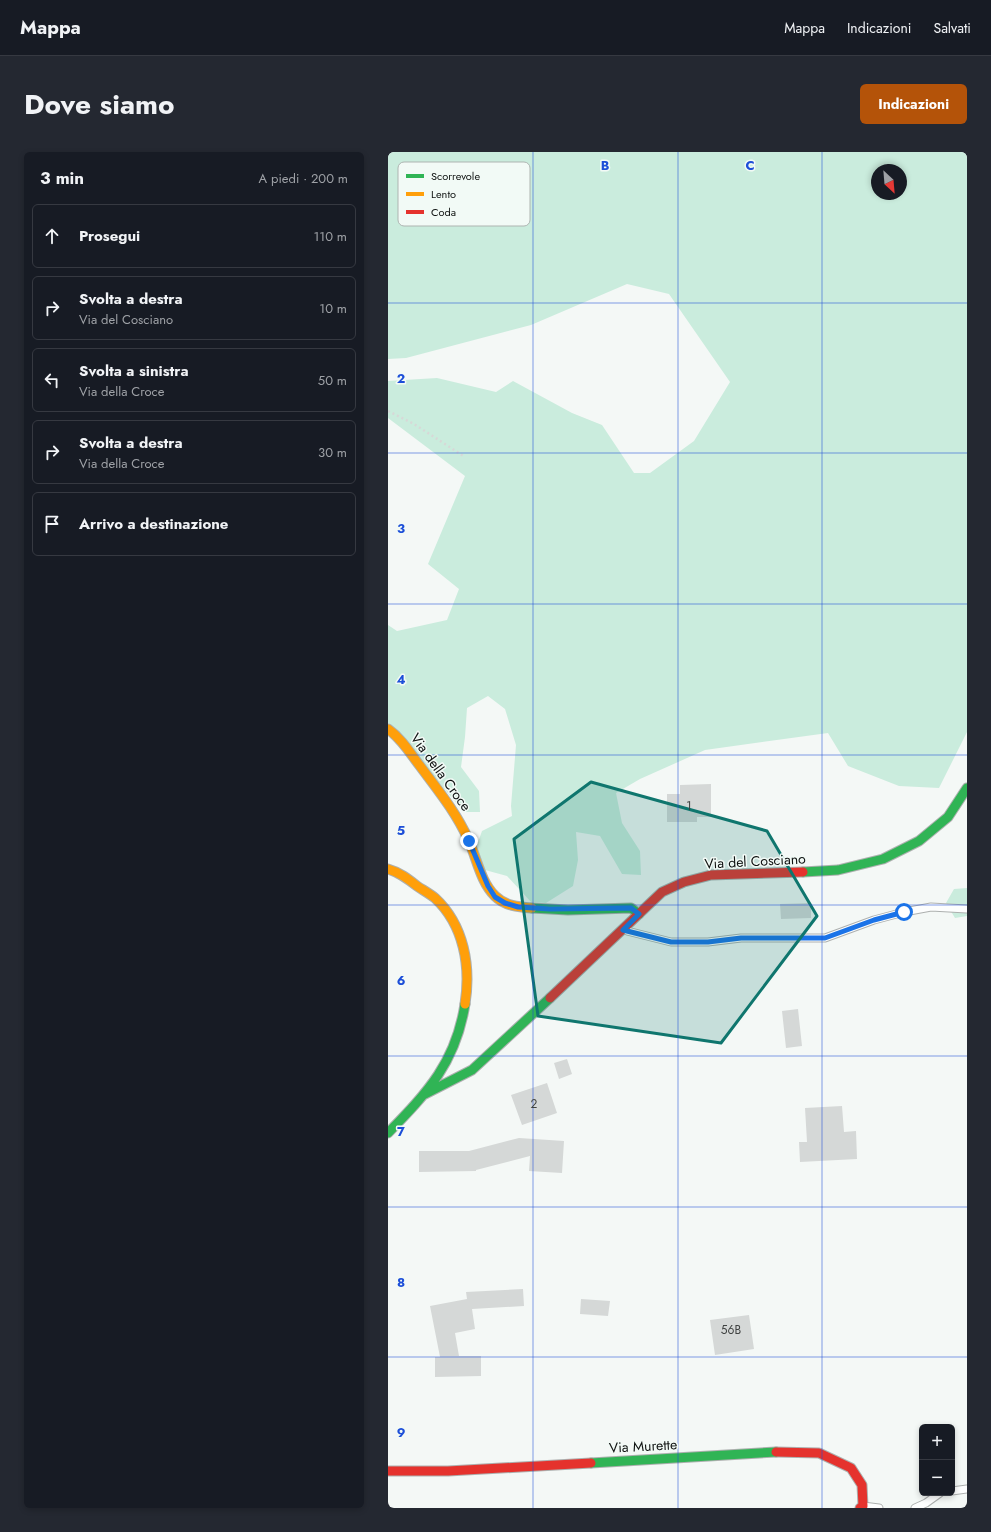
<!DOCTYPE html>
<html lang="it">
<head>
<meta charset="utf-8">
<style>
	body { margin:0; font-family:Jost,sans-serif; background:#242831; color:#f1f3f6 }
	.controls { position:absolute; right:12px; bottom:12px; display:grid; overflow:hidden; border-radius:6px; box-shadow:0 2px 6px #0003 }
	.controls button { width:36px; height:36px; display:grid; place-items:center; padding:0; border:0; border-bottom:1px solid #363941; background:#171b24; color:#f1f3f6; font:20px sans-serif }
	.compass { position:absolute; left:483px; top:12px; width:36px; height:36px; border-radius:50%; background:#171b24; box-shadow:0 2px 6px #0003; rotate:154deg }
	.stop { position:absolute; width:12px; height:12px; margin:-9px; border:3px solid #1a73e8; border-radius:50%; background:#fff }
	.stop.end { background:#1a73e8; border-color:#fff; box-shadow:0 1px 4px #0008 }
	.list { margin:0; padding:0; list-style:none }
	h2 { display:flex; justify-content:space-between; align-items:center; height:52px; margin:0; padding:0 16px; font-size:17px }
	h2 small { font-size:13px; font-weight:400; color:#9ea1a6 }
	.list li { display:grid; grid-template-columns:26px 1fr auto; gap:12px; align-items:center; box-sizing:border-box; height:64px; margin:0 8px 8px; padding:0 8px; border:1px solid #363941; border-radius:6px }
	.list b { display:block; font-size:15px; white-space:nowrap }
	.list p { margin:0; font-size:13px; white-space:nowrap; color:#9ea1a6 }
	.list em { font-size:13px; font-style:normal; color:#9ea1a6 }
	.icon { flex:none; width:22px; height:22px; fill:none; stroke:currentColor; stroke-width:2; stroke-linecap:round; stroke-linejoin:round }
	.map { position:relative; flex:none; width:579px; height:1356px; overflow:hidden; border-radius:6px }
	header { display:flex; align-items:center; gap:24px; box-sizing:border-box; height:56px; padding:0 20px; background:#171b24; border-bottom:1px solid #363941 }
	header strong { font-size:19px }
	nav { display:flex; gap:22px; margin-inline-start:auto; font-size:14px }
	.intro { display:flex; align-items:center; justify-content:space-between; box-sizing:border-box; height:96px; padding:0 24px }
	h1 { margin:0; font-size:28px }
	.button { padding:10px 18px; border-radius:6px; background:#b45309; color:#fff; font-size:14px; font-weight:700 }
	main { display:flex; gap:24px; padding:0 24px }
	aside { flex:1; background:#171b24; border-radius:6px; box-shadow:0 2px 6px #0003 }
	.map>svg:first-child { display:block }
	.green { fill:#caecdd; fill-rule:evenodd }
	.building { fill:#d5d8d7 }
	.lines { fill:none; stroke-linecap:round; stroke-linejoin:round }
	.lane-casing { stroke:#adb0af; stroke-width:9 }
	.fast-casing { stroke:#adb0af; stroke-width:11 }
	.slow-casing { stroke:#adb0af; stroke-width:11 }
	.jam-casing { stroke:#adb0af; stroke-width:11 }
	.path { stroke:#d7d8d7; stroke-width:2.5; stroke-dasharray:2 3; stroke-linecap:butt }
	.lane { stroke:#fdfefe; stroke-width:7 }
	.fast { stroke:#30b455; stroke-width:9 }
	.slow { stroke:#ff9f0a; stroke-width:9 }
	.jam { stroke:#e5322d; stroke-width:9 }
	.route { stroke:#1a73e8; stroke-width:5 }
	.marked { fill:#0f766e; fill-opacity:0.2; stroke:#0f766e; stroke-width:3; stroke-linejoin:round }
	.grid { fill:none; stroke:#1d4ed8; stroke-width:1; stroke-opacity:0.55 }
	.labels { text-anchor:middle; stroke-width:3; stroke-linejoin:round; paint-order:stroke }
	.number-label { font-size:12px; fill:#404342 }
	.street-label { font-size:14px; fill:#0e1110; stroke:#f2faf6 }
	.key { fill:#f2faf6; stroke:#aeb4b1; stroke-width:1 }
	.key-label { font-size:11px; fill:#0e1110 }
	.grid-label { font-size:13px; text-anchor:middle; font-weight:bold; fill:#1d4ed8; stroke:#f2faf6; stroke-width:3; stroke-linejoin:round; paint-order:stroke }
</style>
</head>
<body>
<header>
<strong>Mappa</strong>
<nav><a>Mappa</a><a>Indicazioni</a><a>Salvati</a></nav>
</header>
<div class="intro"><h1>Dove siamo</h1><a class="button">Indicazioni</a></div>
<main>
<aside>
<h2>3 min<small>A piedi · 200 m</small></h2>
<ul class="list">
<li><svg class="icon" aria-label="ahead" viewBox="0 0 24 24"><path d="M12 20V5M6 11l6-6 6 6"/></svg><div><b>Prosegui</b></div><em>110 m</em></li>
<li><svg class="icon" aria-label="right" viewBox="0 0 24 24"><path d="M7 20v-9h11M14 6l5 5-5 5"/></svg><div><b>Svolta a destra</b><p>Via del Cosciano</p></div><em>10 m</em></li>
<li><svg class="icon" aria-label="left" viewBox="0 0 24 24"><path d="M17 20v-9H6M10 6l-5 5 5 5"/></svg><div><b>Svolta a sinistra</b><p>Via della Croce</p></div><em>50 m</em></li>
<li><svg class="icon" aria-label="right" viewBox="0 0 24 24"><path d="M7 20v-9h11M14 6l5 5-5 5"/></svg><div><b>Svolta a destra</b><p>Via della Croce</p></div><em>30 m</em></li>
<li><svg class="icon" aria-label="arrive" viewBox="0 0 24 24"><path d="M6 21V4h12l-3 4 3 4H6"/></svg><div><b>Arrivo a destinazione</b></div></li>
</ul>
</aside>
<div class="map">
<svg width="579" height="1356" viewBox="0 0 579 1356">
	<rect width="100%" height="100%" fill="#f4f8f6"/>
	<path class="green" d="M0,0H579V580L551,636L511,634L460,614L440,581L317,598L252,627L228,641L234,671L252,699L253,723L234,722L212,684L188,680L190,708L185,734L158,751L143,750L119,724L97,718L88,696L94,679L124,664L123,654L128,593L117,557L100,544L79,556L77,585L73,615L91,639L92,660H76L0,571V473L9,479L59,468L71,437L40,412L77,324L0,266V229L49,226L108,240L125,229L184,261L214,273L246,321H262L306,289L342,230L281,142L239,132L143,173L18,206L0,207ZM489,18H513V42H489Z
		M579,736V764L567,766L558,751L566,737Z"/>
	<path class="building" d="M323,632V665H309V670H279V642H292V633Z
		M423,751V766L393,767L392,752Z
		M410,857L414,894L398,896L394,859Z
		M179,907L184,922L171,927L166,911Z
		M159,931L169,961L134,973L123,943Z
		M454,954L456,980L468,979L469,1007L412,1010L411,990H419L417,956Z
		M131,986L176,989L174,1021L141,1019L142,1004L88,1018V1019L31,1020V999H81Z
		M135,1137L136,1154L84,1157L87,1177L67,1181L71,1204H93V1224L47,1225V1205H52L42,1154L79,1147L78,1140Z
		M193,1147L222,1149L220,1164L192,1162Z
		M361,1163L366,1197L327,1203L322,1168Z"/>
	<g class="lines">
		<g class="lane-casing">
			<path id="lane" d="M239,779L283,790H320L353,786H437L486,768L516,760L543,755L579,757
				M564,1339L579,1337
				M475,1354L491,1356
				M527,1356L538,1351L552,1341"/>
		</g>
		<g class="fast-casing">
			<path id="fast" d="M415,720L450,718L495,707L531,689L560,665L579,636
				M144,756L180,758L243,756L251,762
				M37,942L84,918L162,846
				M0,981C40,940 68,910 77,852
				M203,1311L388,1300"/>
		</g>
		<g class="slow-casing">
			<path id="slow" d="M0,577C14,587 22,601 32,614C49,637 68,660 80,687C89,706 92,729 107,744C117,754 131,755 144,756
				M0,717C11,720 20,727 29,734C35,738 42,742 47,746C76,773 83,814 77,852"/>
		</g>
		<g class="jam-casing">
			<path id="jam" d="M162,846L274,740L296,730L323,723L415,720
				M388,1300L431,1301L463,1316L474,1333L475,1354L472,1356
				M0,1319H60L203,1311"/>
		</g>
		<path class="path" d="M0,259L26,272L77,305"/>
		<use href="#lane" class="lane"/>
		<use href="#fast" class="fast"/>
		<use href="#slow" class="slow"/>
		<use href="#jam" class="jam"/>
	</g>
	<g class="lines">
		<path class="route" d="M81,689L100,734L107,745L117,751L130,755L162,757L243,756L251,762L235,778L283,790H320L353,786H437L486,768L516,760"/>
	</g>
	<path class="marked" d="M203,630L379,679L429,764L333,891L150,864L126,687Z"/>
	<path class="grid" d="M145,0V1356M290,0V1356M434,0V1356M0,151H579M0,301H579M0,452H579M0,603H579M0,753H579M0,904H579M0,1055H579M0,1205H579"/>
	<g class="labels">
		<g class="number-label">
			<text x="301" y="658">1</text>
			<text x="146" y="956">2</text>
			<text x="343" y="1182">56B</text>
		</g>
		<g class="street-label">
			<text transform="translate(53 620) rotate(54)" y="5">Via della Croce</text>
			<text transform="translate(367 709) rotate(-3)" y="5">Via del Cosciano</text>
			<text transform="translate(255 1294) rotate(-3)" y="5">Via Murette</text>
		</g>
	</g>
	<rect x="10" y="10" width="132" height="64" rx="6" class="key"/>
	<rect x="18" y="22" width="18" height="4" fill="#30b455"/>
	<rect x="18" y="40" width="18" height="4" fill="#ff9f0a"/>
	<rect x="18" y="58" width="18" height="4" fill="#e5322d"/>
	<g class="key-label">
		<text x="43" y="28">Scorrevole</text>
		<text x="43" y="46">Lento</text>
		<text x="43" y="64">Coda</text>
	</g>
	<g class="grid-label">
		<text x="217" y="18">B</text>
		<text x="362" y="18">C</text>
		<text x="13" y="231">2</text>
		<text x="13" y="381">3</text>
		<text x="13" y="532">4</text>
		<text x="13" y="683">5</text>
		<text x="13" y="833">6</text>
		<text x="13" y="984">7</text>
		<text x="13" y="1135">8</text>
		<text x="13" y="1285">9</text>
	</g>
</svg>
<div class="controls">
<button>+</button>
<button>−</button>
</div>
<svg class="compass" viewBox="-18 -18 36 36"><path d="M0-13l5 13h-10z" fill="#e53935"/><path d="M0 13l5-13h-10z" fill="#9ea1a6"/></svg>
<div class="stop" style="left:516px;top:760px"></div>
<div class="stop end" style="left:81px;top:689px"></div>
</div>
</main>
</body>
</html>
